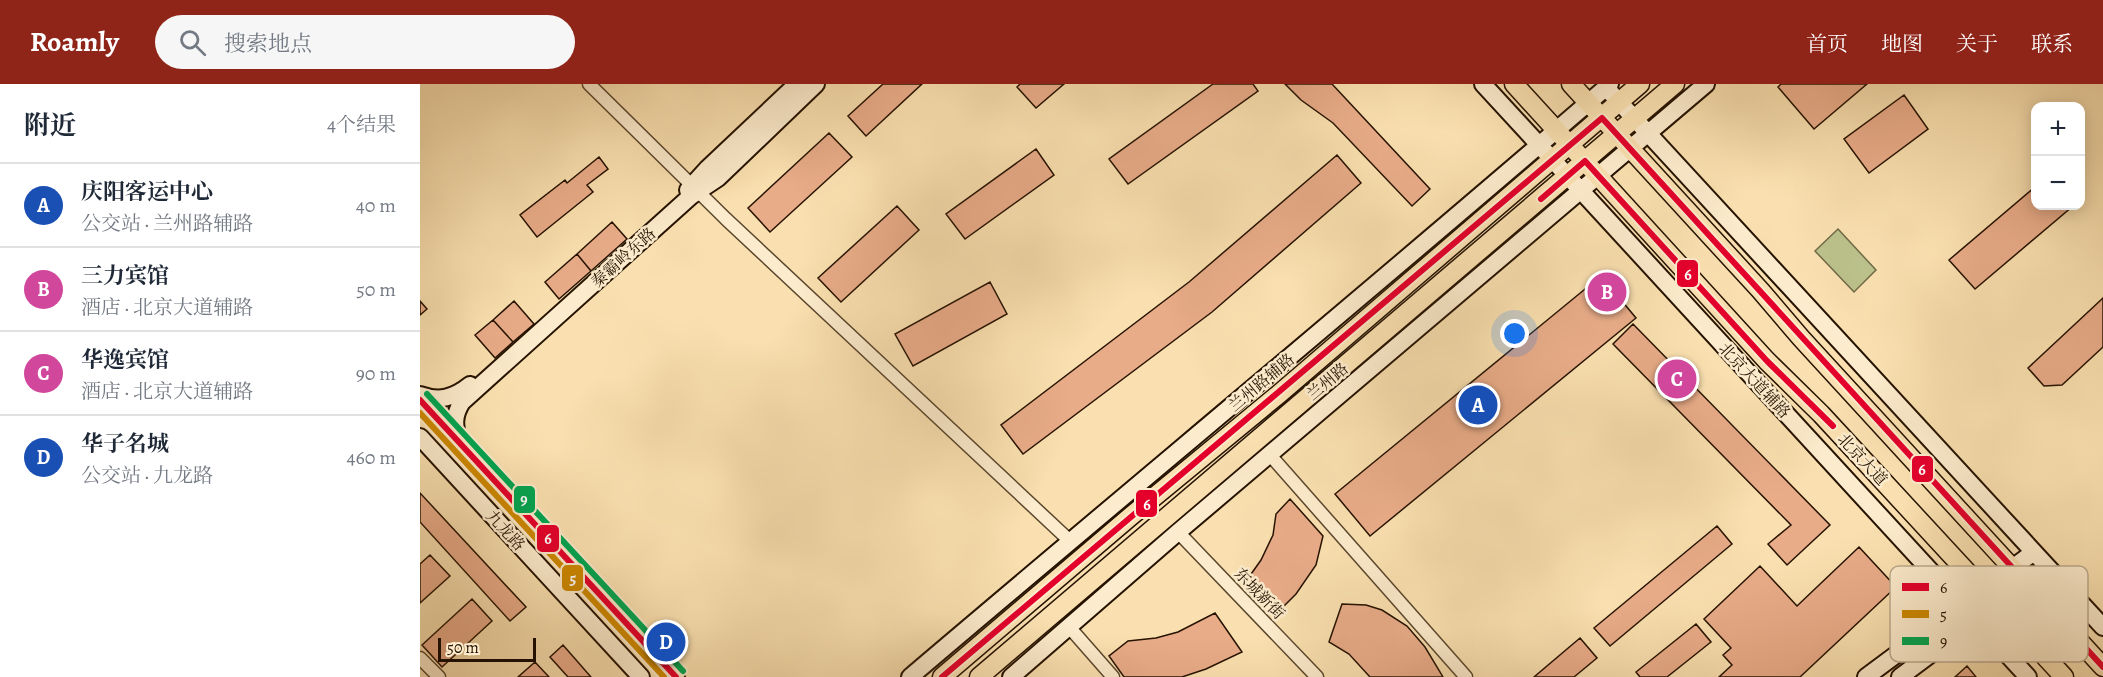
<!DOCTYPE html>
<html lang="zh">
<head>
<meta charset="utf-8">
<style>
	body { margin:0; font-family:Alegreya,"Noto Serif SC",serif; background:#f6f6f7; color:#1f2937 }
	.controls { position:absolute; right:18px; top:18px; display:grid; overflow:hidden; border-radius:12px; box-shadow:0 3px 15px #0003 }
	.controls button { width:54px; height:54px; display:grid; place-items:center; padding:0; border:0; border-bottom:2px solid #e0e1e3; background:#fff; color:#1f2937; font:30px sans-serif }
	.scale { position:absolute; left:18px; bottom:15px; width:98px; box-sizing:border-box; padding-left:6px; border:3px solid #251200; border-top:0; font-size:16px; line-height:21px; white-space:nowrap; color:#251200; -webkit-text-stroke:4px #fcebcc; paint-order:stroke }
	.you { position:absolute; left:1095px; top:250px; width:21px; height:21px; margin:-15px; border:4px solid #fff; border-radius:50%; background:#1a73e8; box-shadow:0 0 0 9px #1a73e833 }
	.badge { display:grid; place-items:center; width:39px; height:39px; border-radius:50%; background:#8f2418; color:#fff; font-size:20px; font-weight:700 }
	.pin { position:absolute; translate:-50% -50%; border:3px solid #fff; box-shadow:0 2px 6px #0006 }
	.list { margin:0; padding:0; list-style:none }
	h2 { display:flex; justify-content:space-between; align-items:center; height:78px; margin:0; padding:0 24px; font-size:26px }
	h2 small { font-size:20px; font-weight:400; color:#747a83 }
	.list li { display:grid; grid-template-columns:39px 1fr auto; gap:18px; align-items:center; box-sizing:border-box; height:84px; padding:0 24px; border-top:2px solid #e0e1e3 }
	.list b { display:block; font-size:22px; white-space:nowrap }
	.list p { margin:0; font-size:20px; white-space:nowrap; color:#747a83 }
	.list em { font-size:20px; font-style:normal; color:#747a83 }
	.icon { flex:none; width:33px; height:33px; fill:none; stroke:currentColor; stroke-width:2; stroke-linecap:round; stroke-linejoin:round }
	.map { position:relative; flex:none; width:1683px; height:593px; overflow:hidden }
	header { display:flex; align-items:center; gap:36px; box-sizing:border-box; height:84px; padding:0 30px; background:#8f2418; color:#fff }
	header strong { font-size:28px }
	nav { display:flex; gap:33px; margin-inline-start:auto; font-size:21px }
	.search { width:420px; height:54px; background:#f6f6f7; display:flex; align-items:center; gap:15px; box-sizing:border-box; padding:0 21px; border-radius:33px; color:#747a83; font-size:22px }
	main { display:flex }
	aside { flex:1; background:#fff }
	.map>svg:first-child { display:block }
	.green { fill:#bcc28c; stroke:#706a46; stroke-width:1.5 }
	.building { fill:#e9ac89; stroke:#251200; stroke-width:1.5 }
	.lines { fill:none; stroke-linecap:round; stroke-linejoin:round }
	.street-casing { stroke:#5a462c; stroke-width:15 }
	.secondary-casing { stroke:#251200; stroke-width:20 }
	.primary-casing { stroke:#251200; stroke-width:21 }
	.street { stroke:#fcebcc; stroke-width:12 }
	.secondary { stroke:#fcebcc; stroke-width:16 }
	.primary { stroke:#fae0b0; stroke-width:18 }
	.bus-1-casing { stroke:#fcebcc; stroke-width:10 }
	.bus-2-casing { stroke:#fcebcc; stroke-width:10 }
	.bus-3-casing { stroke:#fcebcc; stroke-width:10 }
	.bus-1 { stroke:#e4002b; stroke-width:6 }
	.bus-2 { stroke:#cd8800; stroke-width:6 }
	.bus-3 { stroke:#00a651; stroke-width:6 }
	.labels { text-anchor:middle; stroke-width:5; stroke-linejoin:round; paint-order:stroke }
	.street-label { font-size:16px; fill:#251200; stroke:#fcebcc }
	.key { fill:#fcebcc; stroke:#bcaa8f; stroke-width:1.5 }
	.key-label { font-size:16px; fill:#251200 }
	.line-badge { stroke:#fcebcc; stroke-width:2 }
	.badge-label { font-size:16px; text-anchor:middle; font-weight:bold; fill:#fff }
</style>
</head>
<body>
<header>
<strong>Roamly</strong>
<div class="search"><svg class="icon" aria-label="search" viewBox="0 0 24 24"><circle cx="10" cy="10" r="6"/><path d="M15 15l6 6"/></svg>搜索地点</div>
<nav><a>首页</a><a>地图</a><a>关于</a><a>联系</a></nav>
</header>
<main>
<aside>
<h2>附近<small>4个结果</small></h2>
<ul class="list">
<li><span class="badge" style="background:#1a4fb4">A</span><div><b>庆阳客运中心</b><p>公交站 · 兰州路辅路</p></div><em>40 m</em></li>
<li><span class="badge" style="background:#d1479c">B</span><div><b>三力宾馆</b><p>酒店 · 北京大道辅路</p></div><em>50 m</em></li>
<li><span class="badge" style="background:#d1479c">C</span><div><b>华逸宾馆</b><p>酒店 · 北京大道辅路</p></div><em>90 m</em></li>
<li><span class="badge" style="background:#1a4fb4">D</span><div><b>华子名城</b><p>公交站 · 九龙路</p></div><em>460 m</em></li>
</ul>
</aside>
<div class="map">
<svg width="1683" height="593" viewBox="0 0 1683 593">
	<rect width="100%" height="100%" fill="#fae0b0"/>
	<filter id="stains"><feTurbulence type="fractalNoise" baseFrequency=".00333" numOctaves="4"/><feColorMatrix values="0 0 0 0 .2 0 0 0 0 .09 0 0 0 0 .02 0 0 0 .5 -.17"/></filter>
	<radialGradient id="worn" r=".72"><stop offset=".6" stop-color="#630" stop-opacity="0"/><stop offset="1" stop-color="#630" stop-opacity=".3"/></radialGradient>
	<path class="green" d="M1418,145L1456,186L1434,208L1395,167Z"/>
	<path class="building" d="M463,0H502L446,52L428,32Z
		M600,0H644L616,24L597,3Z
		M793,0H833L838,7L708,100L689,75Z
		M865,0H912L1010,105L992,122L913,39L881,16Z
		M1361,0H1447L1394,45L1358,3Z
		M1484,11L1508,45L1449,89L1424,55Z
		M409,49L432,73L350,148L328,124Z
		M616,65L634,91L545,155L526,130Z
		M917,71L941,99L792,228L603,370L581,341L769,198Z
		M179,73L188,85L167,101L173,108L117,153L100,131L145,96L147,99Z
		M1616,102V122H1653L1555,205L1529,176Z
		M477,122L499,146L421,218L398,194Z
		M192,138L207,155L171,187L157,170Z
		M157,170L171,187L139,215L125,198Z
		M1181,192L1216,234L950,452L915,410Z
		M570,198L587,230L493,282L475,250Z
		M1683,214V263L1642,301L1624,302L1608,284Z
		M0,217L7,225L0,231Z
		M94,217L114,240L93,258L73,236Z
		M73,236L93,258L75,274L55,251Z
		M1213,240L1410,441L1367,481L1348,460L1371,441L1193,260Z
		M0,409L106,523L90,537L0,438Z
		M870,415L903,452L896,481L876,510L863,523L829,493L841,476L853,451L856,430Z
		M1297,442L1312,460L1190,562L1174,544Z
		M1439,463L1476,503L1380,593H1299L1312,581L1303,571L1311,564L1284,535L1340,482L1377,522Z
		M10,471L30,492L0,519V480Z
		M52,515L72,537L22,583L2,561Z
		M922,520L946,521L962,526L987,542L1005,563L1023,593H950L929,570L909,558Z
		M795,529L822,568L786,585L762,593H704L689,572L708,557L736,554L758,548Z
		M1276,540L1291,558L1247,593H1220L1216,588Z
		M1160,554L1177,574L1154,593H1114Z
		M143,561L171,593H148L130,573Z
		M115,578L129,593H98Z
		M1547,582L1556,593H1535Z"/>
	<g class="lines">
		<g class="street-casing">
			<path id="street" d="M169,0L306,135L650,457
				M850,371L1046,593
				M758,448L897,593
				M650,544L693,593
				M0,574L19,593"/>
		</g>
		<g class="secondary-casing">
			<path id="secondary" d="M1063,0L1608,593
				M1190,8L1683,543
				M268,106L288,84L377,0
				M0,311C19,318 34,314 50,301
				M0,316L256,593
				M0,353L221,593
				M39,358C34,342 33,332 42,318L271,112L298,94L396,0
				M490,593C723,395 959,200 1190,0
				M591,593L758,448L1286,0
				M1446,593L1614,468
				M1480,593L1627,483"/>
		</g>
		<g class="primary-casing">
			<path id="primary" d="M1094,0L1347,277L1401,330L1644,593
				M1151,0L1340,206L1381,254L1683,583
				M522,593L711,432L859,310L1220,0
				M559,593L1255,0"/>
		</g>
		<use href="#street" class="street"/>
		<use href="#secondary" class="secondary"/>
		<use href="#primary" class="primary"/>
		<g class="bus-1-casing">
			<path id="bus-1" d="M1121,115L1165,77L1347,277L1413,342
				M0,316L256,593
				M522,593L1182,34L1683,583"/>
		</g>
		<g class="bus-2-casing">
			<path id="bus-2" d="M0,329L244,593"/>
		</g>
		<g class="bus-3-casing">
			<path id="bus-3" d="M7,310L263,587"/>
		</g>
		<use href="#bus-1" class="bus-1"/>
		<use href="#bus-2" class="bus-2"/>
		<use href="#bus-3" class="bus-3"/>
	</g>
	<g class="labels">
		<g class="street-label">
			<text transform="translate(203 173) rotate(-42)" y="6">秦霸岭东路</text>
			<text transform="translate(1335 296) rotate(47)" y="6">北京大道辅路</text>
			<text transform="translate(907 297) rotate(-40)" y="6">兰州路</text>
			<text transform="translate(841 298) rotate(-40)" y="6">兰州路辅路</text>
			<text transform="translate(1443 375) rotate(47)" y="6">北京大道</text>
			<text transform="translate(86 446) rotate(47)" y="6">九龙路</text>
			<text transform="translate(840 509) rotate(46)" y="6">东城新街</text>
		</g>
	</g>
	<rect x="1470" y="482" width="198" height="96" rx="9" class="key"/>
	<rect x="1482" y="499" width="27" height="8" fill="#e4002b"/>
	<rect x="1482" y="526" width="27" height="8" fill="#cd8800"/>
	<rect x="1482" y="553" width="27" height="8" fill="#00a651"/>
	<g class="key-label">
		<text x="1520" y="509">6</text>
		<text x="1520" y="536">5</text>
		<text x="1520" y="563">9</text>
	</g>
	<g class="line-badge">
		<rect x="1256" y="175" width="23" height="29" rx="6" fill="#e4002b"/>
		<rect x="1491" y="371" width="23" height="28" rx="6" fill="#e4002b"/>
		<rect x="93" y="401" width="23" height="29" rx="6" fill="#00a651"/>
		<rect x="715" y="405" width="23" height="29" rx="6" fill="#e4002b"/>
		<rect x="116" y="440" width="24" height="29" rx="6" fill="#e4002b"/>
		<rect x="141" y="480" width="23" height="28" rx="6" fill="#cd8800"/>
	</g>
	<g class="badge-label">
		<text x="1268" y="196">6</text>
		<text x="1502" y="391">6</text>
		<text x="104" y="421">9</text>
		<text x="727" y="426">6</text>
		<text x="128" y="460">6</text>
		<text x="153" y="500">5</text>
	</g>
	<rect width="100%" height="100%" filter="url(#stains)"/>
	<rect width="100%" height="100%" fill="url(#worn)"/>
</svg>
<div class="controls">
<button>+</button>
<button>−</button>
</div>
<div class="scale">50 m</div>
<div class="you"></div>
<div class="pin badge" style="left:1058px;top:321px;background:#1a4fb4">A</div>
<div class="pin badge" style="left:1187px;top:208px;background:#d1479c">B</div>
<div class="pin badge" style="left:1257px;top:295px;background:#d1479c">C</div>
<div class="pin badge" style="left:246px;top:558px;background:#1a4fb4">D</div>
</div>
</main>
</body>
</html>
